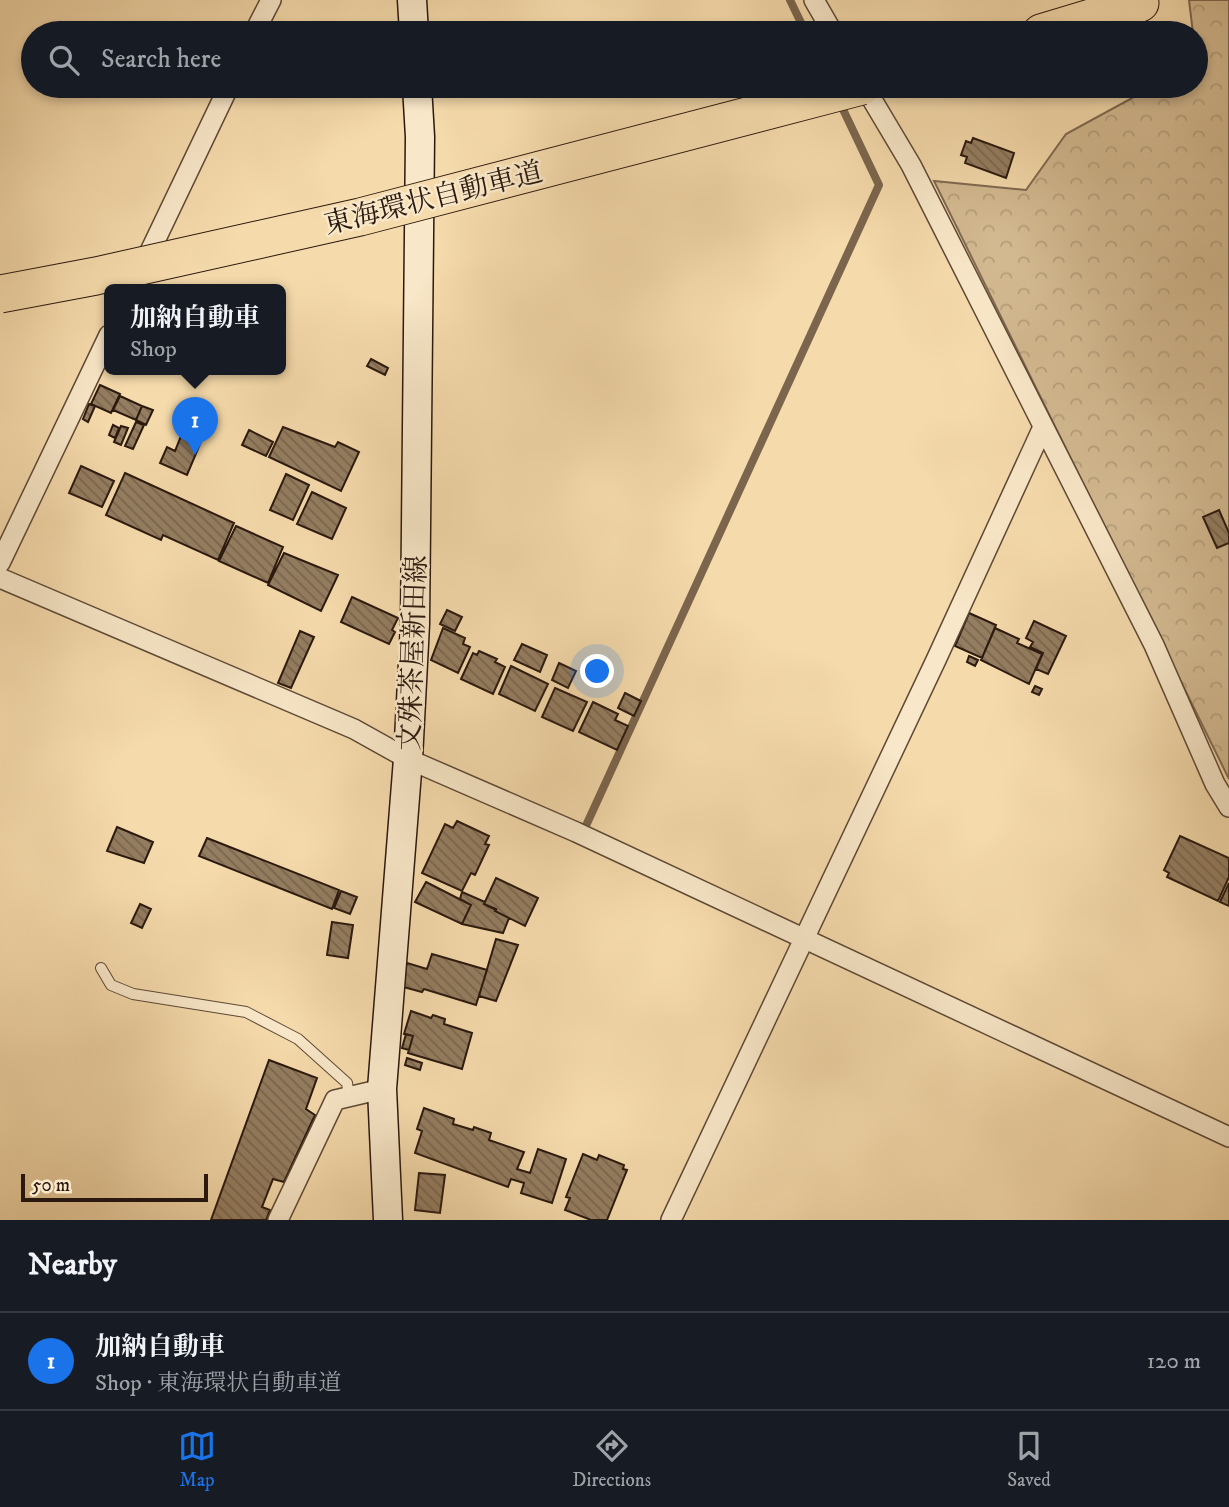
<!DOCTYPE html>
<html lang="en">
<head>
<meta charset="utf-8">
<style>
	body { margin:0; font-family:"IM FELL DW Pica","Noto Serif JP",serif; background:#242831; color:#f1f3f6 }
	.scale { position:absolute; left:21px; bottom:18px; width:187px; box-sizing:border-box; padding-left:7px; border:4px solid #2b190f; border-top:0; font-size:19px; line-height:24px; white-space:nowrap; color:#2b190f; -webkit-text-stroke:5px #f8e7c8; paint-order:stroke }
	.you { position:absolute; left:598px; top:672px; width:24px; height:24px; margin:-18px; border:5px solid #fff; border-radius:50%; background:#1a73e8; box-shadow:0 0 0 10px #1a73e833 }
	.badge { display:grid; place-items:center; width:46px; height:46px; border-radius:50%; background:#1a73e8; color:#fff; font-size:23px; font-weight:700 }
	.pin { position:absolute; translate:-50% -58px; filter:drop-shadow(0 2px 4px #0008) }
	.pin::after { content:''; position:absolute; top:37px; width:24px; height:21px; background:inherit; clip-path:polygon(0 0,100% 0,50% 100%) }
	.popup { position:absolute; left:104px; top:284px; width:182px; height:91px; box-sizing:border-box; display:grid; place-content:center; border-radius:10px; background:#171b24; filter:drop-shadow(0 2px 5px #0005); font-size:23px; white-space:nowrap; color:#9ea1a6 }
	.popup b { font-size:26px; color:#f1f3f6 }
	.popup::after { content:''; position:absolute; left:50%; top:100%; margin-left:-14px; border:14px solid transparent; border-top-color:#171b24 }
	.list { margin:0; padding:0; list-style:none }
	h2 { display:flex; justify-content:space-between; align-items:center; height:91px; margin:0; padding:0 28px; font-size:30px }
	h2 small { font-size:23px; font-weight:400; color:#9ea1a6 }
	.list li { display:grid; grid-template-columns:46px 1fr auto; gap:21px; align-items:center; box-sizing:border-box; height:98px; padding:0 28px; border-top:2px solid #363941 }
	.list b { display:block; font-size:26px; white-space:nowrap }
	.list p { margin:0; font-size:23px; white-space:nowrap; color:#9ea1a6 }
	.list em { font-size:23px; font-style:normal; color:#9ea1a6 }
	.icon { flex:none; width:38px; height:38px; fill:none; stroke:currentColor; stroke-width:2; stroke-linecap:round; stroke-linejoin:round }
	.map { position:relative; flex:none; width:1229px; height:1220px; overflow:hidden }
	.search { position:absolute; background:#171b24; box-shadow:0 4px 10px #0003; left:21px; right:21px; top:21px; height:77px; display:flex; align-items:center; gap:18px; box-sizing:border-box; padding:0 24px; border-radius:38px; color:#9ea1a6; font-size:26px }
	.sheet { height:189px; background:#171b24 }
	nav { display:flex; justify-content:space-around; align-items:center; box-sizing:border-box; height:98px; border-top:2px solid #363941; background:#171b24; font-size:19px; color:#9ea1a6 }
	nav a { display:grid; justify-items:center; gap:4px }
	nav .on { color:#1a73e8 }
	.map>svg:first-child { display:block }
	.forest { fill:url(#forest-crowns); stroke:#7f6950; stroke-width:2 }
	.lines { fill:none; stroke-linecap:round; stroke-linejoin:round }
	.stream { stroke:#7b654d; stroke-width:8 }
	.building { fill:url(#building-back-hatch); stroke:#2b190f; stroke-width:2 }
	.lane-casing { stroke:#5e4936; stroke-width:12 }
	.street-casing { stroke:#5e4936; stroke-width:22 }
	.secondary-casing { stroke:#2b190f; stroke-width:31 }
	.highway-casing { stroke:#2b190f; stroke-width:39 }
	.lane { stroke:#f8e7c8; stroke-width:10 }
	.street { stroke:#f8e7c8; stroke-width:19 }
	.secondary { stroke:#f8e7c8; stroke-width:28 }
	.highway { stroke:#f5daab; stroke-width:37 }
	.highway-bridge-casing { stroke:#2b190f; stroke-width:39; stroke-linecap:butt }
	.highway-bridge { stroke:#f5daab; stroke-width:37 }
	.labels { text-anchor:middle; stroke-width:5; stroke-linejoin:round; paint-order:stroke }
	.street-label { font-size:28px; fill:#2b190f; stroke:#f8e7c8 }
</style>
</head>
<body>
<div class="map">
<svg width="1229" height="1220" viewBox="0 0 1229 1220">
	<defs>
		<pattern id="forest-crowns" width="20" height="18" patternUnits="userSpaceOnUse" patternTransform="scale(1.75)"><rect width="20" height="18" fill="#d3b990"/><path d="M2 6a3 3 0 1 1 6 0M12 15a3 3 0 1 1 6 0" fill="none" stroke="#b59e7b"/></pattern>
		<pattern id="building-back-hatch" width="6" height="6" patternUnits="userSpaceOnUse" patternTransform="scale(1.75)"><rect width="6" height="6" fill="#947d60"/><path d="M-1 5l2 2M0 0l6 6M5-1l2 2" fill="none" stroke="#79664e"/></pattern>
	</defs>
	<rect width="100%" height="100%" fill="#f5daab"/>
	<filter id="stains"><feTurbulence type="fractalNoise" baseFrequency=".00286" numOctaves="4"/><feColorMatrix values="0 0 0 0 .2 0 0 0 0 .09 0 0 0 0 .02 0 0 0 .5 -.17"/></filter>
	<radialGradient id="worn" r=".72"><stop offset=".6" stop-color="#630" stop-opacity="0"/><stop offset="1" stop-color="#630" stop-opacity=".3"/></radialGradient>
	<path class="forest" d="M1189,0H1229V779L934,181L1026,190L1066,134L1154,86H1196V33H1193Z"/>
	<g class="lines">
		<path class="stream" d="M790,0L806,33
			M584,830L879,185L839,101"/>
	</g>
	<path class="building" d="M973,138L1014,153L1006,178L965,163L967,157L961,155L966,141L971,143Z
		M371,359L388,368L385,375L367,366Z
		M100,385L120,394L111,413L91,404Z
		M120,396L142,406L136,420L113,410Z
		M89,404L95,406L88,422L83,419Z
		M142,406L153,410L146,425L136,420Z
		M136,422L144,425L133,449L125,446Z
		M113,425L119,428L115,438L109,435Z
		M121,426L128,428L121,445L114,442Z
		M283,427L335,447L338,442L359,452L341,491L269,457Z
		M249,430L273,442L266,456L242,445Z
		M181,436L200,444L187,475L160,463L167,447L175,451Z
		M81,466L114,481L102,507L69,493Z
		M125,473L234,523L218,560L163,535L161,540L106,515Z
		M286,474L309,485L293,520L270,510Z
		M312,492L346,508L332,539L297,524Z
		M1219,510L1229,533V543L1217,548L1203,517Z
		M236,526L283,547L268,583L219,561Z
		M284,553L338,575L321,611L268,585Z
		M352,597L398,618L392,630L395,632L389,644L341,622Z
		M447,610L462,617L455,631L440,624Z
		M969,613L996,625L982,658L955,646Z
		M1034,621L1066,636L1048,674L1036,669L1043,653L1030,647L1033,642L1026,638Z
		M443,628L465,638L463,644L470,647L458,673L431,660Z
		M995,628L1019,639L1017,643L1042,654L1029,684L981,660Z
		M300,631L314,637L291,688L278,683Z
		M522,644L547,655L540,672L514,660Z
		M479,651L497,659L495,662L505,667L493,694L461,679L473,653L477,655Z
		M969,656L978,660L975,666L967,662Z
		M559,663L576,671L568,688L552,680Z
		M511,666L548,684L535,711L499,694Z
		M1035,686L1042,689L1039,695L1032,692Z
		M555,688L587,702L573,731L542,717Z
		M625,693L641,701L634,716L618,708Z
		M593,702L618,714L615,720L628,726L617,750L579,732Z
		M457,821L489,836L485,844L489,845L475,875L471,873L462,891L422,873L445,824L453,828Z
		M117,827L153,842L144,863L107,851Z
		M1180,836L1229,858V877L1218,901L1167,877L1169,873L1164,870Z
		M207,838L339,890L332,909L199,856Z
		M496,878L538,898L525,926L495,911L496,909L484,904Z
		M426,882L471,905L462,924L415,902Z
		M1229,883V906L1220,902Z
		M341,891L357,897L350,914L334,908Z
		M462,892L485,902L484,904L496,910L495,911L509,918L503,933L462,924L471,905L460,899Z
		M140,904L151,909L142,928L131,923Z
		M332,922L353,925L348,958L327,955Z
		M496,939L518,945L496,1001L479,996Z
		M432,954L487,970L476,1005L424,989L422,992L400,986L407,963L427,969Z
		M411,1011L431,1018L433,1015L445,1019L444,1024L472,1033L462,1069L408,1053L413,1036L404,1034Z
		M406,1034L413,1036L409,1050L402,1048Z
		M407,1058L422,1063L420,1070L405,1065Z
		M269,1060L317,1078L306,1109L315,1115L284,1182L273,1179L262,1207L270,1210L266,1220H211Z
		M424,1108L454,1119L453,1124L473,1130L474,1127L491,1133L489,1140L524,1152L517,1169L530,1173L538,1149L566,1159L552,1203L521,1193L524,1183L511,1179L508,1187L415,1153L422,1131L417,1129Z
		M583,1154L597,1160L599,1155L624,1165L623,1169L627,1170L607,1220H591L565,1210L570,1198L566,1197Z
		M419,1173L445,1175L440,1213L415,1210Z"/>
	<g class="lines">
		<g class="lane-casing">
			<path id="lane" d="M101,968L111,985L133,994L246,1012L298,1039L347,1083L349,1096"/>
		</g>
		<g class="street-casing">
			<path id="street" d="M814,0L833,33
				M254,33L271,0
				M864,86L911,165L1154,645L1215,784L1229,807
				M132,289L229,86
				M0,563L109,335
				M0,578L354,729L408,759L576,832L1229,1137
				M278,1220L335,1100L382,1089
				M671,1220L936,660L1043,427"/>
		</g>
		<g class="secondary-casing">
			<path id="secondary" d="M412,0L414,33
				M388,1220L382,1089L408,759L415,624L420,137L417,86"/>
		</g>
		<g class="highway-casing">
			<path id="highway" d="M1041,33L1140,3"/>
		</g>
		<use href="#lane" class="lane"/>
		<use href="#street" class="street"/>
		<use href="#secondary" class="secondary"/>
		<use href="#highway" class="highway"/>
		<g class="highway-bridge-casing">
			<path id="highway-bridge" d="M0,294L96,276L360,217L862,86"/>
		</g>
		<use href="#highway-bridge" class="highway-bridge"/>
	</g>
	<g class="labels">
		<g class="street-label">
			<text transform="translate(433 197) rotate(-14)" y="10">東海環状自動車道</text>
			<text transform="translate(412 653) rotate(-88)" y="10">文殊茶屋新田線</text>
		</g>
	</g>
	<rect width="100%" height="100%" filter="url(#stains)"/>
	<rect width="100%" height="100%" fill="url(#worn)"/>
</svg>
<div class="scale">50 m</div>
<div class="you"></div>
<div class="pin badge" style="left:195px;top:455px">1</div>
<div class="popup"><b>加納自動車</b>Shop</div>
<div class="search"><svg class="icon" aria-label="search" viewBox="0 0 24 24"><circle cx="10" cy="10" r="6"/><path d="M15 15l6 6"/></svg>Search here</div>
</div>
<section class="sheet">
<h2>Nearby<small></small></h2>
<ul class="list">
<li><span class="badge">1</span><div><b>加納自動車</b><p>Shop · 東海環状自動車道</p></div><em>120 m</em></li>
</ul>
</section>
<nav>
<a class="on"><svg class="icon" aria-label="map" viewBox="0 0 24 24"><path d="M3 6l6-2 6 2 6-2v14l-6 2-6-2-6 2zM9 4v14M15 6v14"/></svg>Map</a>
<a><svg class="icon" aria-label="directions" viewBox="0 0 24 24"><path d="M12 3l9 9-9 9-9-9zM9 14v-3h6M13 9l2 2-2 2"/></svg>Directions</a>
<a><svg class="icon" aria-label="saved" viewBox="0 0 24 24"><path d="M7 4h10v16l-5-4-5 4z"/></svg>Saved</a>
</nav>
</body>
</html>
